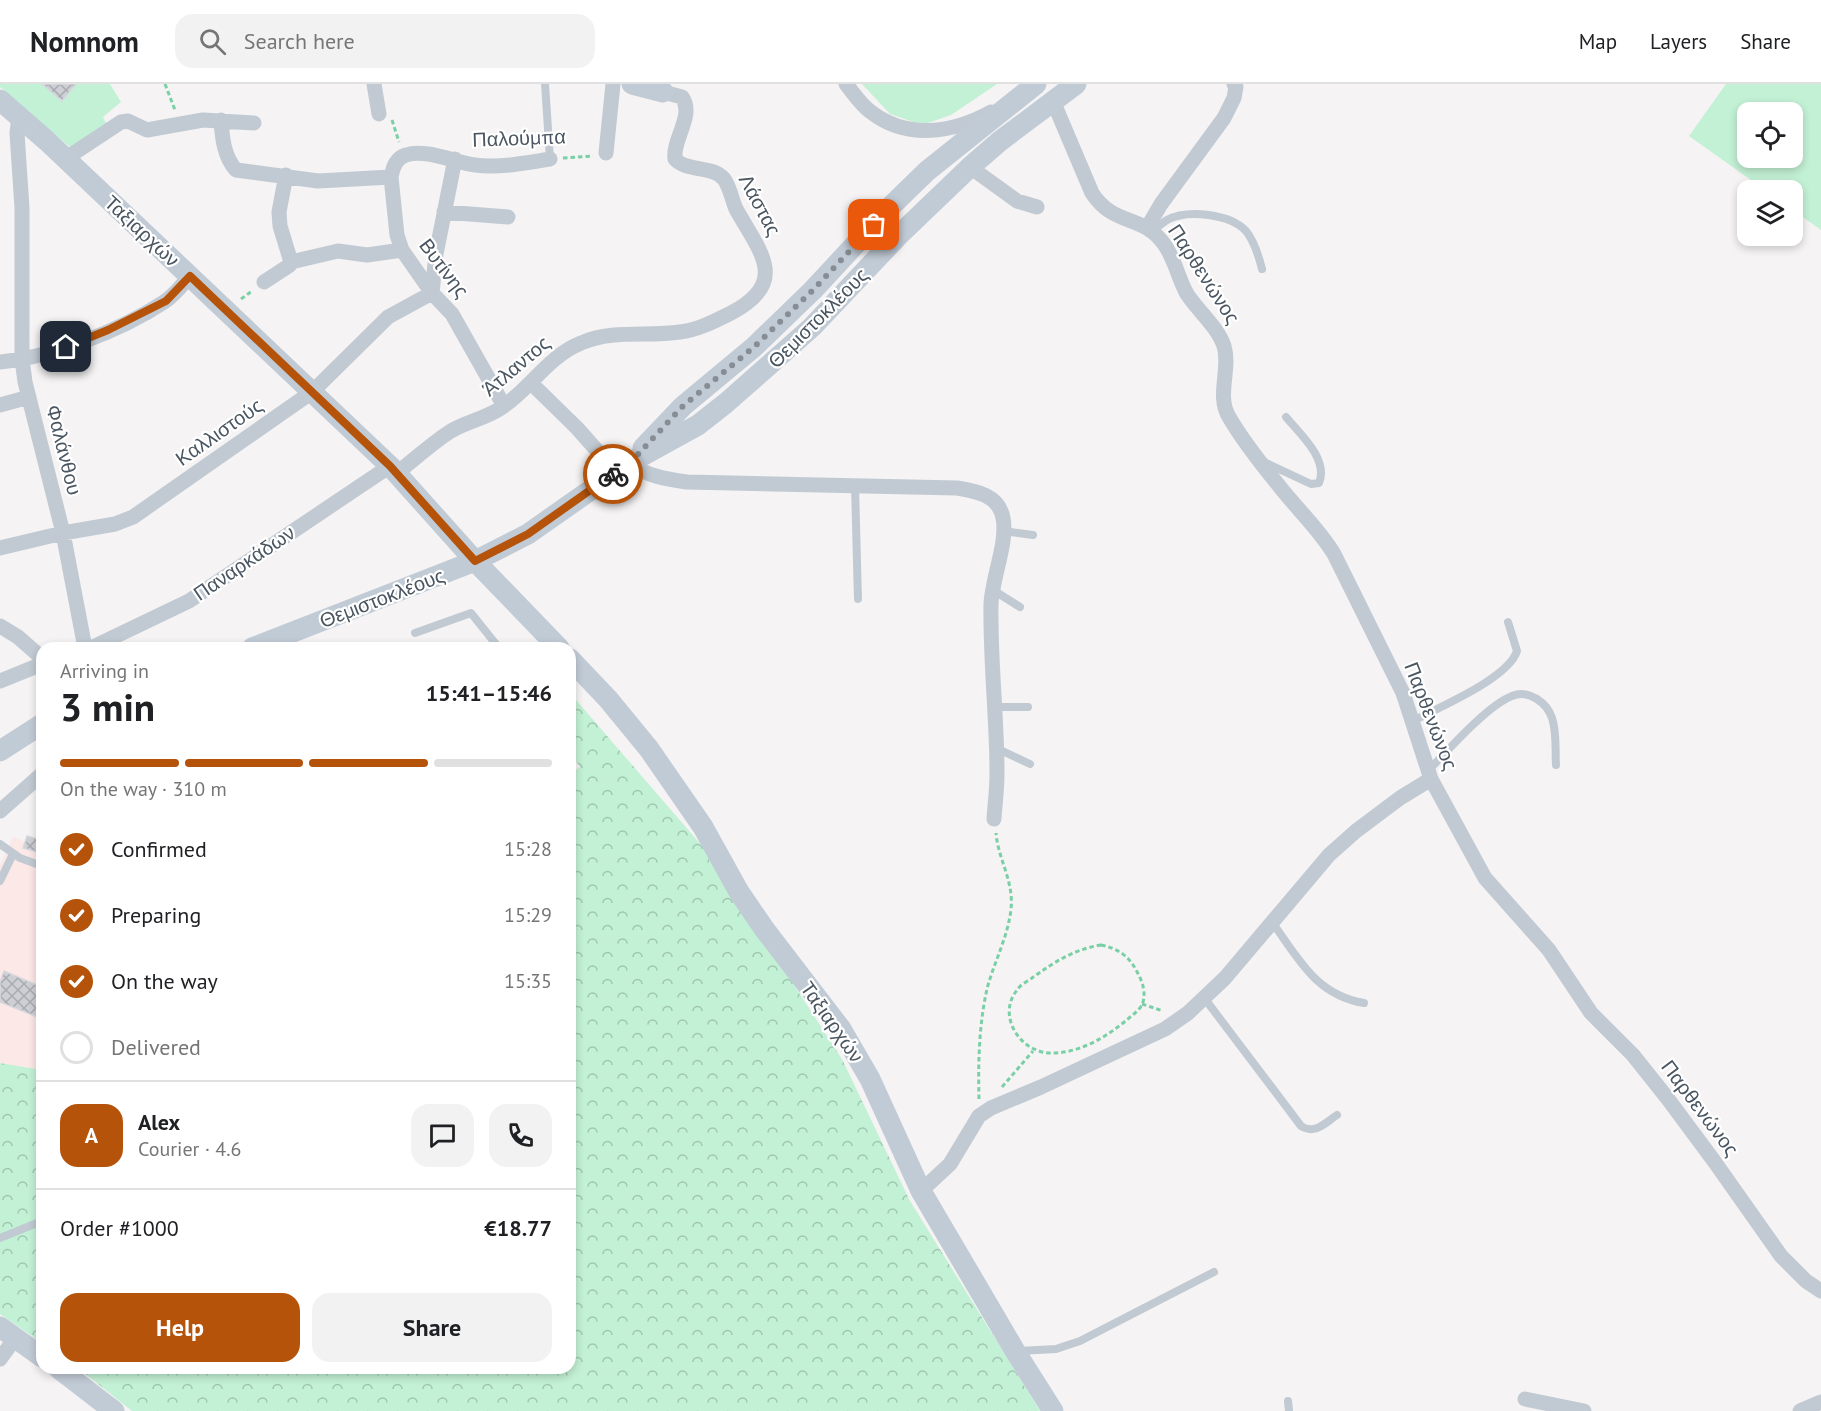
<!DOCTYPE html>
<meta charset="utf-8">
<style>
:root{--surface:#fff;--page:#f2f2f2;--text:#202124;--muted:#757577;--line:#e0e0e0;--accent:#b45309}
body{margin:0;font-family:"PT Sans",sans-serif;background:var(--page);color:var(--text);height:100vh;display:flex;flex-direction:column;font-size:22px;white-space:nowrap}
*{box-sizing:border-box;margin:0}
p{font-size:20px;color:var(--muted)}
.icon{flex:none;width:33px;height:33px;fill:none;stroke:currentColor;stroke-width:2;stroke-linecap:round;stroke-linejoin:round}
.map{position:relative;flex:1;overflow:hidden}
.panel{position:absolute;left:36px;top:558px;width:540px;height:732px;display:flex;flex-direction:column;background:var(--surface);border-radius:18px;box-shadow:0 3px 9px #0003}
.panel>*{flex:none}
.controls{position:absolute;left:1737px;top:18px;display:grid;gap:12px}
.controls a{display:grid;place-items:center;width:66px;height:66px;border-radius:12px;background:var(--surface);box-shadow:0 3px 9px #0003;font-size:30px}
.pin{position:absolute;display:grid;place-items:center;width:51px;height:51px;color:#fff;margin:-26px;border-radius:12px;box-shadow:0 3px 9px #0006}
.courier{position:absolute;display:grid;place-items:center;width:60px;height:60px;margin:-30px;border:4px solid #b45309;border-radius:50%;background:#fff;color:#222;box-shadow:0 2px 8px #0007}
.headline em{font-style:normal;font-weight:600}
.headline div{display:flex;flex-direction:column-reverse}
.headline{display:flex;align-items:center;justify-content:space-between;height:102px;padding:0 24px}
h1{font-size:39px;font-weight:600;line-height:45px}
.bar{display:grid;grid-template-columns:repeat(4,1fr);gap:9px 6px;align-content:center;height:72px;padding:0 24px}
.bar i{height:8px;border-radius:4px;background:var(--line)}
.bar .on{background:var(--accent)}
.bar p{grid-column:span 4}
.line{display:flex;align-items:center;gap:15px;padding:0 24px;border-top:2px solid var(--line)}
.line div{flex:1}
.round{display:grid;place-items:center;flex:none;width:63px;height:63px;border-radius:18px;background:var(--page)}
ol{padding:0 24px;list-style:none}
li{display:flex;align-items:center;gap:18px;height:66px}
li p{margin-inline-start:auto}
li .icon{padding:6px;border-radius:50%;background:var(--accent);color:#fff;stroke-width:4}
li:last-child{color:var(--muted)}
li i{width:33px;height:33px;border:3px solid var(--line);border-radius:50%}
.primary-button{display:flex;gap:12px;margin-top:auto;padding:12px 24px}
.primary-button a{flex:1;height:69px;border-radius:18px;background:var(--accent);color:#fff;font-size:24px;font-weight:600;line-height:69px;text-align:center}
.primary-button a+a{background:var(--page);color:var(--text)}
header{display:flex;align-items:center;gap:36px;box-sizing:border-box;height:84px;padding:0 30px;background:var(--surface);border-bottom:2px solid var(--line)}
header strong{font-size:28px}
nav{display:flex;gap:33px;margin-inline-start:auto;font-size:21px}
.search{width:420px;height:54px;background:var(--page);display:flex;align-items:center;gap:15px;box-sizing:border-box;padding:0 21px;border-radius:18px;color:var(--muted);font-size:22px}
.map>svg:first-child{display:block}
.medical{fill:#fce8e6}
.forest{fill:url(#forest-crowns)}
.park{fill:#c3f1d5;fill-rule:evenodd}
.building{fill:url(#building-cross-hatch);stroke:#d7d9de;stroke-width:1.5}
.lines{fill:none;stroke-linecap:round;stroke-linejoin:round}
.path{stroke:#7ad0a6;stroke-width:3;stroke-dasharray:4.5 3;stroke-linecap:butt}
.lane{stroke:#c1cad2;stroke-width:8}
.street{stroke:#c1cad2;stroke-width:15}
.secondary{stroke:#c1cbd6;stroke-width:21}
.done{stroke:#868d94;stroke-width:6;stroke-dasharray:0 10.8}
.route{stroke:#b45309;stroke-width:8}
.labels{text-anchor:middle;stroke-width:4.5;stroke-linejoin:round;paint-order:stroke}
.street-label{font-size:20px;fill:#4a5661;stroke:#fff}
</style>
<header>
<strong>Nomnom</strong>
<div class="search"><svg class="icon" aria-label="search" viewBox="0 0 24 24"><circle cx="10" cy="10" r="6"/><path d="M15 15l6 6"/></svg>Search here</div>
<nav><a>Map</a><a>Layers</a><a>Share</a></nav>
</header>
<div class="map">
<svg width="1821" height="1327" viewBox="0 0 1821 1327">
<defs>
<pattern id="forest-crowns" width="20" height="18" patternUnits="userSpaceOnUse" patternTransform="scale(1.5)"><rect width="20" height="18" fill="#c3f1d5"/><path d="M2 6a3 3 0 1 1 6 0M12 15a3 3 0 1 1 6 0" fill="none" stroke="#a0c6b0"/></pattern>
<pattern id="building-cross-hatch" width="8" height="8" patternUnits="userSpaceOnUse" patternTransform="scale(1.5)"><rect width="8" height="8" fill="#cdcfd5"/><path d="M0 0l8 8M0 8l8-8" fill="none" stroke="#a8abb0"/></pattern>
</defs>
<rect width="100%" height="100%" fill="#f5f3f3"/>
<!-- medical -->
<path class="medical" d="M13 753 42 765V1211L0 1230V781Z"/>
<!-- forest -->
<path class="forest" d="M570 609 709 770 842 975 910 1117 1040 1327H132L78 1284H570V690L580 683 570 669Z
M0 979 42 986V1259L0 1230Z"/>
<!-- park -->
<path class="park" d="M0 0H110L121 18 103 33 107 41 72 65 0 3Z
M862 0H997L951 31 922 41 890 30Z
M1726 0H1821V146L1793 126 1792 106H1765L1689 52ZM1792 28V74H1748V28Z"/>
<!-- building -->
<path class="building" d="M42 0H76L62 17Z
M27 752 41 756 37 768 23 764Z
M4 887 42 903V935L0 918V898Z"/>
<g class="lines">
<!-- path -->
<path class="path" d="M165 0 175 26
M392 36 399 58
M563 74 593 72
M241 215 252 207
M1101 861C1117 864 1129 872 1136 886 1142 896 1147 909 1142 921 1139 926 1134 930 1129 934 1108 952 1081 969 1052 969 1021 970 995 931 1018 905 1021 900 1028 897 1032 894 1054 878 1075 865 1101 861Z
M1142 920 1163 927
M1002 1003 1033 967
M979 1015C978 979 979 940 987 905 994 878 1008 853 1011 825 1014 797 998 775 996 749"/>
<!-- lane -->
<path class="lane" d="M545 0 550 75
M1152 147C1157 144 1162 139 1167 136 1188 125 1230 130 1246 147 1254 157 1259 173 1262 185
M1264 378 1311 400 1319 399C1329 375 1299 349 1286 333
M855 402 858 515
M1003 447 1033 451
M993 506 1020 523
M415 549 471 529 499 564
M994 623H1028
M1411 638C1437 624 1508 595 1517 567L1508 538
M996 664 1030 680
M1429 686C1448 666 1488 621 1512 612 1529 605 1547 619 1552 634 1557 649 1555 666 1556 681
M0 760 20 774 42 782
M0 797 13 770
M1272 838C1299 875 1316 911 1364 919
M1205 915 1301 1042C1315 1051 1325 1039 1337 1031
M0 1154 42 1137
M1019 1267 1056 1265 1080 1257 1214 1188
M1288 1317 1289 1327"/>
<!-- street -->
<path class="street" d="M374 0 379 30
M846 0C854 10 861 21 871 28 907 56 953 49 991 28
M1053 17 1092 109C1114 143 1143 130 1164 160 1175 175 1178 194 1187 210 1198 227 1217 242 1224 262 1231 285 1216 312 1229 333 1243 357 1262 381 1280 403 1298 426 1319 445 1334 470L1403 609 1431 695 1485 794 1549 866 1591 929 1633 971 1668 1015 1714 1077 1781 1172 1806 1197 1821 1207
M19 33 17 49 22 124V275L25 298 63 449 85 564
M221 36C222 53 224 73 236 86L318 97 391 93
M606 69 613 0
M65 75 121 38 128 37 147 46 203 36 254 39
M970 83 1017 117 1037 123
M286 91 279 128 280 142 291 178
M444 128 508 133
M1147 144 1161 120 1224 34 1234 14 1236 3 1234 0
M264 198 290 181 291 178 338 167 367 171 402 166
M0 278C52 273 120 247 164 218 174 212 182 201 190 192
M531 299 577 344 616 388
M0 321 29 313
M504 322 452 230 432 209 402 166 397 151 391 93C393 83 396 74 406 71 426 64 456 79 475 81 499 84 527 79 550 75
M629 379C647 392 665 395 687 398L957 404C976 407 999 411 1003 434 1008 458 992 494 991 520 990 577 997 633 997 689 997 705 995 720 994 735
M397 389C415 375 432 359 451 347 468 337 488 334 504 322 532 302 549 272 581 259 613 245 647 253 680 248 698 246 715 237 731 229 790 198 760 168 736 125 732 116 730 103 724 95 712 81 687 88 675 75 672 56 695 31 682 13L663 8
M0 464 63 449 115 440 133 433 312 308 388 233 432 209 436 170 455 75
M0 542 18 553 42 574
M91 564 189 517 390 382
M0 597 42 580
M0 727 42 690
M921 1107 950 1080 979 1032 991 1024 1041 1003 1165 945 1188 929 1225 894 1329 771 1356 747 1400 714 1431 695
M0 1275 16 1253
M1525 1315 1584 1327
M1800 1327 1821 1318"/>
<!-- secondary -->
<path class="secondary" d="M632 0 663 8
M0 16 47 57 390 382 475 477 559 564
M643 364 683 322 754 263 813 206 889 124 927 87 1036 0
M252 564 475 477 528 450 629 379 698 341 726 319 812 243 898 152 970 83 1000 57 1076 0
M570 575 608 615 649 665 703 743 739 808 765 846 841 945 870 995 921 1107 1015 1267 1053 1327
M0 667 42 640
M0 1243 42 1273
M58 1284 114 1327"/>
</g>
<g class="lines">
<!-- done -->
<path class="done" d="M613 390 629 380 683 322 754 263 813 206 874 141"/>
<!-- route -->
<path class="route" d="M66 263 108 246 166 217 190 192 390 382 475 477 528 450 613 390"/>
</g>
<g class="labels">
<!-- street labels -->
<g class="street-label">
<text transform="translate(519 54) rotate(-2)" y="7">Παλούμπα</text>
<text transform="translate(760 121) rotate(62)" y="7">Λάστας</text>
<text transform="translate(142 147) rotate(43)" y="7">Ταξιαρχών</text>
<text transform="translate(444 184) rotate(53)" y="7">Βυτίνης</text>
<text transform="translate(1204 190) rotate(57)" y="7">Παρθενώνος</text>
<text transform="translate(818 234) rotate(-45)" y="7">Θεμιστοκλέους</text>
<text transform="translate(516 282) rotate(-40)" y="7">Άτλαντος</text>
<text transform="translate(219 348) rotate(-35)" y="7">Καλλιστούς</text>
<text transform="translate(64 366) rotate(76)" y="7">Φαλάνθου</text>
<text transform="translate(244 479) rotate(-34)" y="7">Παναρκάδων</text>
<text transform="translate(382 514) rotate(-21)" y="7">Θεμιστοκλέους</text>
<text transform="translate(1431 632) rotate(69)" y="7">Παρθενώνος</text>
<text transform="translate(832 938) rotate(55)" y="7">Ταξιαρχών</text>
<text transform="translate(1700 1024) rotate(53)" y="7">Παρθενώνος</text>
</g>
</g>
</svg>
<div class="controls">
<a><svg class="icon" aria-label="locate" viewBox="0 0 24 24"><circle cx="12" cy="12" r="6"/><path d="M12 2v4M12 18v4M2 12h4M18 12h4"/></svg></a>
<a><svg class="icon" aria-label="layers" viewBox="0 0 24 24"><path d="M12 4l9 5-9 5-9-5zM3 14l9 5 9-5"/></svg></a>
</div>
<div class="pin" style="left:874px;top:141px;background:#ea580c"><svg class="icon" aria-label="bag" viewBox="0 0 24 24"><path d="M5 8h14l-1 12H6zM9 8a3 3 0 0 1 6 0"/></svg></div>
<div class="pin" style="left:66px;top:263px;background:#1f2937"><svg class="icon" aria-label="home" viewBox="0 0 24 24"><path d="M3 11l9-7 9 7M6 9v11h12V9"/></svg></div>
<div class="courier" style="left:613px;top:390px"><svg class="icon" aria-label="bike" viewBox="0 0 24 24"><circle cx="6" cy="16" r="4"/><circle cx="18" cy="16" r="4"/><path d="M6 16l4-8h5l3 8M10 8l3 8H6M13 5h3"/></svg></div>
<section class="panel">
<div class="headline"><div><h1>3 min</h1><p>Arriving in</p></div><em>15:41–15:46</em></div>
<div class="bar"><i class="on"></i><i class="on"></i><i class="on"></i><i></i><p>On the way · 310 m</p></div>
<ol>
<li><svg class="icon" aria-label="check" viewBox="0 0 24 24"><path d="M5 12l5 5 9-10"/></svg>Confirmed<p>15:28</p></li>
<li><svg class="icon" aria-label="check" viewBox="0 0 24 24"><path d="M5 12l5 5 9-10"/></svg>Preparing<p>15:29</p></li>
<li><svg class="icon" aria-label="check" viewBox="0 0 24 24"><path d="M5 12l5 5 9-10"/></svg>On the way<p>15:35</p></li>
<li><i></i>Delivered</li>
</ol>
<div class="line" style="height:108px"><b class="round" style="background:var(--accent);color:#fff">A</b><div><b>Alex</b><p>Courier · 4.6</p></div><a class="round"><svg class="icon" aria-label="chat" viewBox="0 0 24 24"><path d="M4 5h16v11H9l-5 4z"/></svg></a><a class="round"><svg class="icon" aria-label="phone" viewBox="0 0 24 24"><path d="M5 4h4l2 5-3 2q2 4 5 5l2-3 5 2v4C11 20 4 13 5 4z"/></svg></a></div>
<div class="line" style="height:78px"><div>Order #1000</div><b>€18.77</b></div>
<div class="primary-button"><a>Help</a><a>Share</a></div>
</section>
</div>
